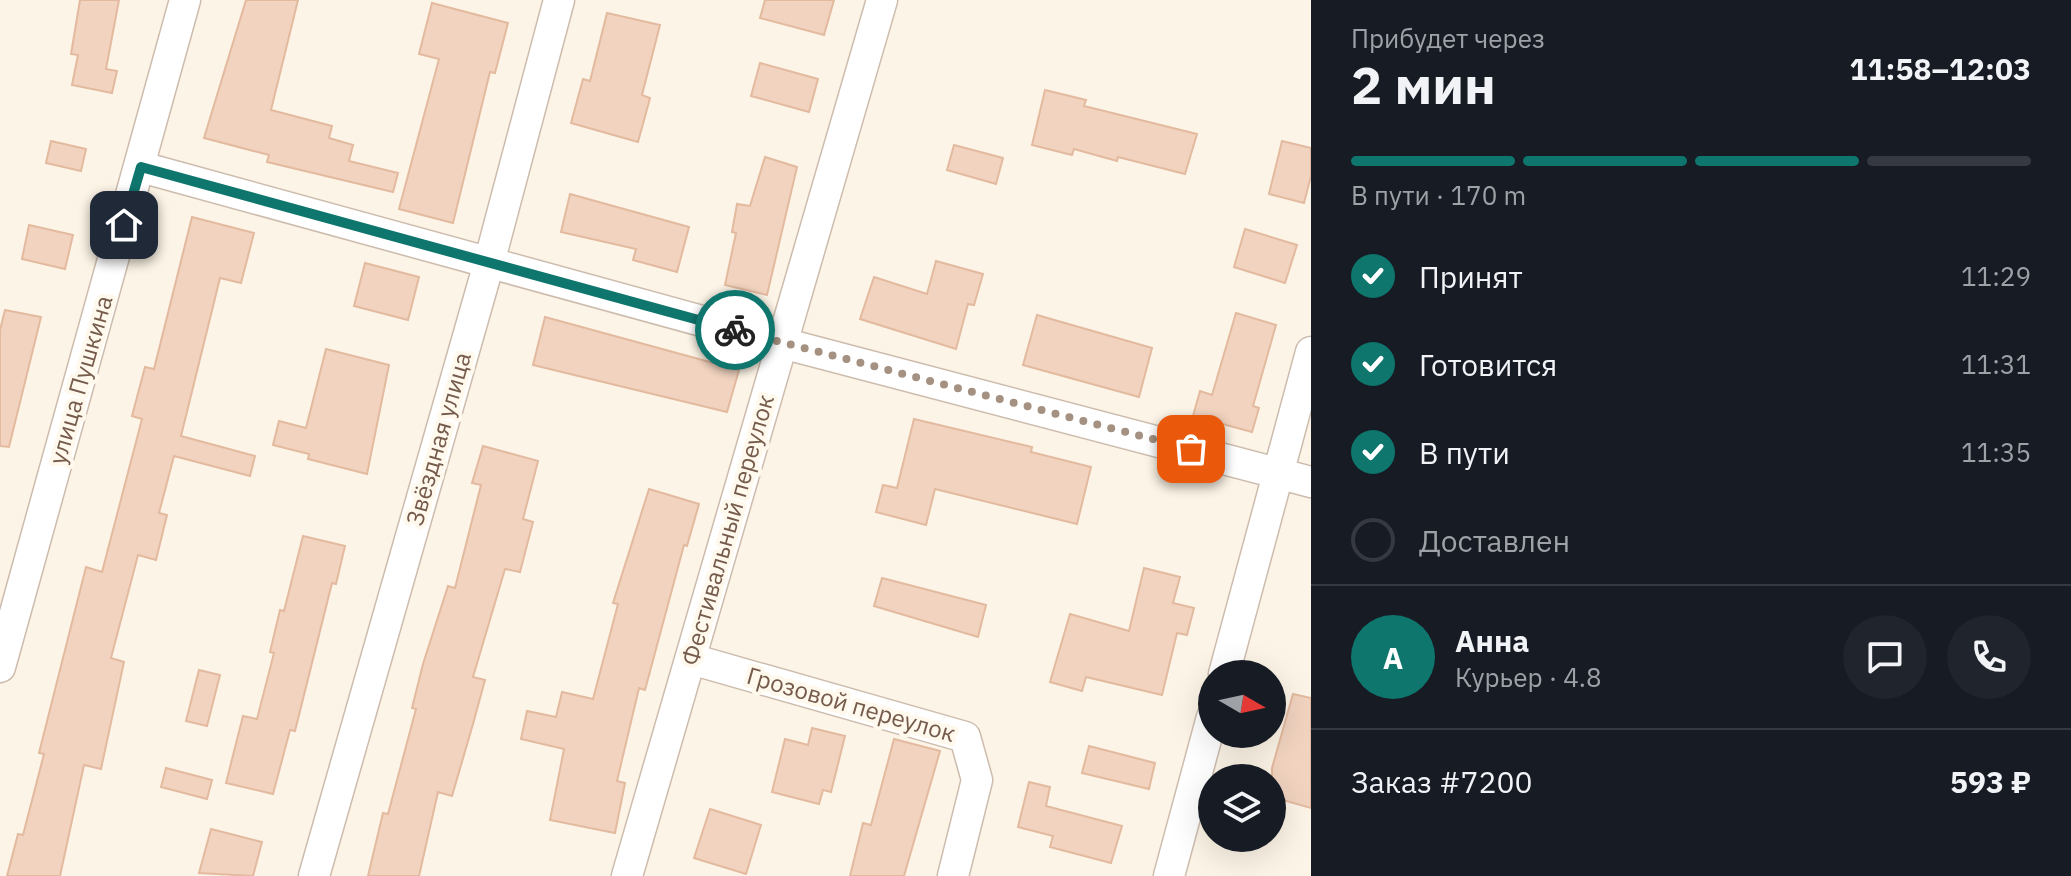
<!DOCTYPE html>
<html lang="ru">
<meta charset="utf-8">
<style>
:root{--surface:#171b24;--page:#20242c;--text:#f1f3f6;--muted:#9ea1a6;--line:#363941;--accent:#0f766e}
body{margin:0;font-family:"IBM Plex Sans",sans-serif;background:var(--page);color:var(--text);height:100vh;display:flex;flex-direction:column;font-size:30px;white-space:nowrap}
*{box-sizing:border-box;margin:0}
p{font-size:26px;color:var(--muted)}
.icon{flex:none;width:44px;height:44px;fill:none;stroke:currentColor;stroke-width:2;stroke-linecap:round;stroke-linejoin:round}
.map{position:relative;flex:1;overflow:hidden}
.side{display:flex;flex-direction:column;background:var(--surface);width:760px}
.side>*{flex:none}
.needle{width:52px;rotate:99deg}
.fabs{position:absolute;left:1198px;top:660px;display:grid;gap:16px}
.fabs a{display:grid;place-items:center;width:88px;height:88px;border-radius:50%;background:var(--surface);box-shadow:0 8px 32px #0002;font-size:40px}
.pin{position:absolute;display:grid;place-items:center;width:68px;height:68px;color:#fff;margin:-34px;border-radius:16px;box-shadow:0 4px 12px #0006}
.courier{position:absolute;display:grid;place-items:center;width:80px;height:80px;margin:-40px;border:6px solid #0f766e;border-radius:50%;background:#fff;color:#222;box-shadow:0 2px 10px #0007}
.head em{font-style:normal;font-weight:700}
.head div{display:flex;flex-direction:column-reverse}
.head{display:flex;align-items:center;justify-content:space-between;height:136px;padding:0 40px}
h1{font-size:52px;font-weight:700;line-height:60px}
.bar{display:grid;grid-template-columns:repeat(4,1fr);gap:12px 8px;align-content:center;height:96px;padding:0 40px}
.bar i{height:10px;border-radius:6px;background:var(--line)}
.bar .active{background:var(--accent)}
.bar p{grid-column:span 4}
.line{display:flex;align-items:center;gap:20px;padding:0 40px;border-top:2px solid var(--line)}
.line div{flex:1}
.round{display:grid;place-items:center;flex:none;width:84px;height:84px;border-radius:42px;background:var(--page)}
ol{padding:0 40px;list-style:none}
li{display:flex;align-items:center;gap:24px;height:88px}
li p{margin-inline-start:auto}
li .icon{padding:8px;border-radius:50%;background:var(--accent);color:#fff;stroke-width:4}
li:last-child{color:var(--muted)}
li i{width:44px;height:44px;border:4px solid var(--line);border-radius:50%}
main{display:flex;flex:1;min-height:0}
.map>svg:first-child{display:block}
.building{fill:#f1d3bf;stroke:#e3ba9f;stroke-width:2}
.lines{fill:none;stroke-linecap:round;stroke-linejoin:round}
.minor-casing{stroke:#cdbcad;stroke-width:33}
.minor{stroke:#fff;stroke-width:30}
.done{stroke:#a49181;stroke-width:8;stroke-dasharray:0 14.4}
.route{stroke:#0f766e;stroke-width:10}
.labels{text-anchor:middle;stroke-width:8;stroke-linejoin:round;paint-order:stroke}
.street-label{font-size:24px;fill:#755b4b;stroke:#fff8ed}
</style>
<main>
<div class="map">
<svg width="1311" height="876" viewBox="0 0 1311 876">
<rect width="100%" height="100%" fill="#fcf4e6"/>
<!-- building -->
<path class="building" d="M80 0H119L106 69 117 71 112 93 72 85 78 55 71 54Z
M246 0H298L271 110 332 126 329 138 353 145 349 161 398 173 393 192 267 162 269 155 204 138Z
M765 0H834L824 35 760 18Z
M432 3 508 23 495 73 490 72 453 223 399 209 439 59 419 54Z
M607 13 660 25 642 95 650 98 638 142 571 123 583 79 590 81Z
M760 63 818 79 809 112 751 96Z
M1045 90 1086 100 1084 106 1197 134 1185 174 1118 157 1117 161 1074 149 1072 155 1032 145Z
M51 141 86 149 81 171 46 163Z
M1282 141 1311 148V176L1304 203 1269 194Z
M954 145 1003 158 996 184 947 170Z
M765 157 797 167 767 295 725 285 736 233 732 232 737 204 750 206Z
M570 194 689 227 677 272 633 260 636 249 561 232Z
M192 217 254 233 241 283 220 278 181 436 255 456 250 476 174 456 159 513 167 515 156 560 138 555 111 658 124 662 101 769 84 765 60 876H7L18 834 23 835 44 754 39 753 86 567 102 572 142 419 132 416 145 367 154 369Z
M29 225 73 235 65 269 22 259Z
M1245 229 1297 245 1285 283 1234 267Z
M936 261 983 274 974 305 968 304 956 349 860 319 874 277 927 294Z
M365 263 419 277 408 320 354 306Z
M5 310 41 317 9 447 0 446V330Z
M1236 313 1276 325 1253 406 1259 408 1252 432 1193 416 1200 391 1212 395Z
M1037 315 1152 348 1139 397 1023 365Z
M545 317 739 370 727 412 533 365Z
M326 349 389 365 367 474 308 459 309 454 273 445 279 421 306 428Z
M914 419 1032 447 1031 452 1091 467 1077 524 935 489 926 525 876 512 883 485 897 488Z
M483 446 538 461 523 519 533 522 520 572 505 569 473 677 485 680 473 724 452 796 438 792 419 876H368L383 813 388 814 416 709 412 708 423 664 448 586 455 588 481 485 472 483Z
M649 489 699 504 687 546 684 545 645 690 639 688 617 781 625 783 615 833 550 820 564 749 521 739 527 711 556 717 562 692 593 699 618 604 613 603Z
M303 536 345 546 336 584 332 583 295 731 290 730 273 794 226 783 243 716 257 719 274 653 270 652 280 610 284 611Z
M1144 568 1180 577 1173 603 1194 608 1187 635 1177 633 1162 695 1086 677 1082 691 1050 682 1070 614 1129 631Z
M882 578 986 605 978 637 874 606Z
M199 670 220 675 207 726 186 721Z
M1293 694 1311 698V808L1272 797V768Z
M812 728 845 736 831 792 823 790 819 804 772 792 785 739 808 745Z
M894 739 940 751 904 876H850L863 823 871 825Z
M1089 746 1155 763 1149 789 1082 773Z
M166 768 212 780 207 799 161 787Z
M1029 782 1050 787 1046 806 1122 826 1111 863 1050 847 1053 836 1018 827Z
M710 809 761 825 746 874 694 858Z
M211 829 262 842 253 876 199 873Z"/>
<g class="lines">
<!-- minor casing -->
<g class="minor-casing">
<path id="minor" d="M141 167 782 343 1311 482
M691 659 965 737 977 780 953 876
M0 667 185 0
M1224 674 1311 352
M314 876 489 263 559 0
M627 876 882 0
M1169 876 1212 717"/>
</g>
<!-- minor -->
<use href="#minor" class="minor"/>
</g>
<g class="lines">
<!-- done -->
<path class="done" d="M735 330 1191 449"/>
<!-- route -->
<path class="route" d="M124 225 141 167 735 330"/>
</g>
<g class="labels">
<!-- street labels -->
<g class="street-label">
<text transform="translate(81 380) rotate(-74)" y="8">улица Пушкина</text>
<text transform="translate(439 439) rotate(-74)" y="8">Звёздная улица</text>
<text transform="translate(728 530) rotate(-74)" y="8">Фестивальный переулок</text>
<text transform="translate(851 705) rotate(16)" y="8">Грозовой переулок</text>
</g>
</g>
</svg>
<div class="fabs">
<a><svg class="needle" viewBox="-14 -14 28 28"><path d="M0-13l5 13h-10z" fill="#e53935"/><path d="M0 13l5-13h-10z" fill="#9ea1a6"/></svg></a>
<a><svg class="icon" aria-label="layers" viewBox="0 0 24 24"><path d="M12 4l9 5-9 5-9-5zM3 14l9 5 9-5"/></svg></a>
</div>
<div class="pin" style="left:1191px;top:449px;background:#ea580c"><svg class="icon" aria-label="bag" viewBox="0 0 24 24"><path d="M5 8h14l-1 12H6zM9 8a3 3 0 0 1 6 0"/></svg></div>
<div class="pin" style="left:124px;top:225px;background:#1f2937"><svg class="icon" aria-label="home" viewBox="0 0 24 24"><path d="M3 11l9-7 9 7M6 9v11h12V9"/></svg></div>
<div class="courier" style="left:735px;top:330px"><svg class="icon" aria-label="bike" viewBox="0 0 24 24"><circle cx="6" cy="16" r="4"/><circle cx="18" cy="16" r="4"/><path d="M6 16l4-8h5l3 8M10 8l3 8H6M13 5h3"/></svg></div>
</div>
<section class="side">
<div class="head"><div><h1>2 мин</h1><p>Прибудет через</p></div><em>11:58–12:03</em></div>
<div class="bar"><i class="active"></i><i class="active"></i><i class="active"></i><i></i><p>В пути · 170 m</p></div>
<ol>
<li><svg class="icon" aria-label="check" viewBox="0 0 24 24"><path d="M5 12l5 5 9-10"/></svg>Принят<p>11:29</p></li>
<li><svg class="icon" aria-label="check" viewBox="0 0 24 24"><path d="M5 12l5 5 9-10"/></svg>Готовится<p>11:31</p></li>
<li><svg class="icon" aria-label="check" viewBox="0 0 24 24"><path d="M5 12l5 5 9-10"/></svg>В пути<p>11:35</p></li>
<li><i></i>Доставлен</li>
</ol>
<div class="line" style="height:144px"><b class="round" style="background:var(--accent);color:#fff">А</b><div><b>Анна</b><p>Курьер · 4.8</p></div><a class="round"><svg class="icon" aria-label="chat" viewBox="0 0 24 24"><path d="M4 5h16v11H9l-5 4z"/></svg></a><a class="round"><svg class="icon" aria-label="phone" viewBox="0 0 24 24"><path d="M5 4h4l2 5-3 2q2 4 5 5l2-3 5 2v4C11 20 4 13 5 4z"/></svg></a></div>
<div class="line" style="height:104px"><div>Заказ #7200</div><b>593 ₽</b></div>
</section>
</main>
